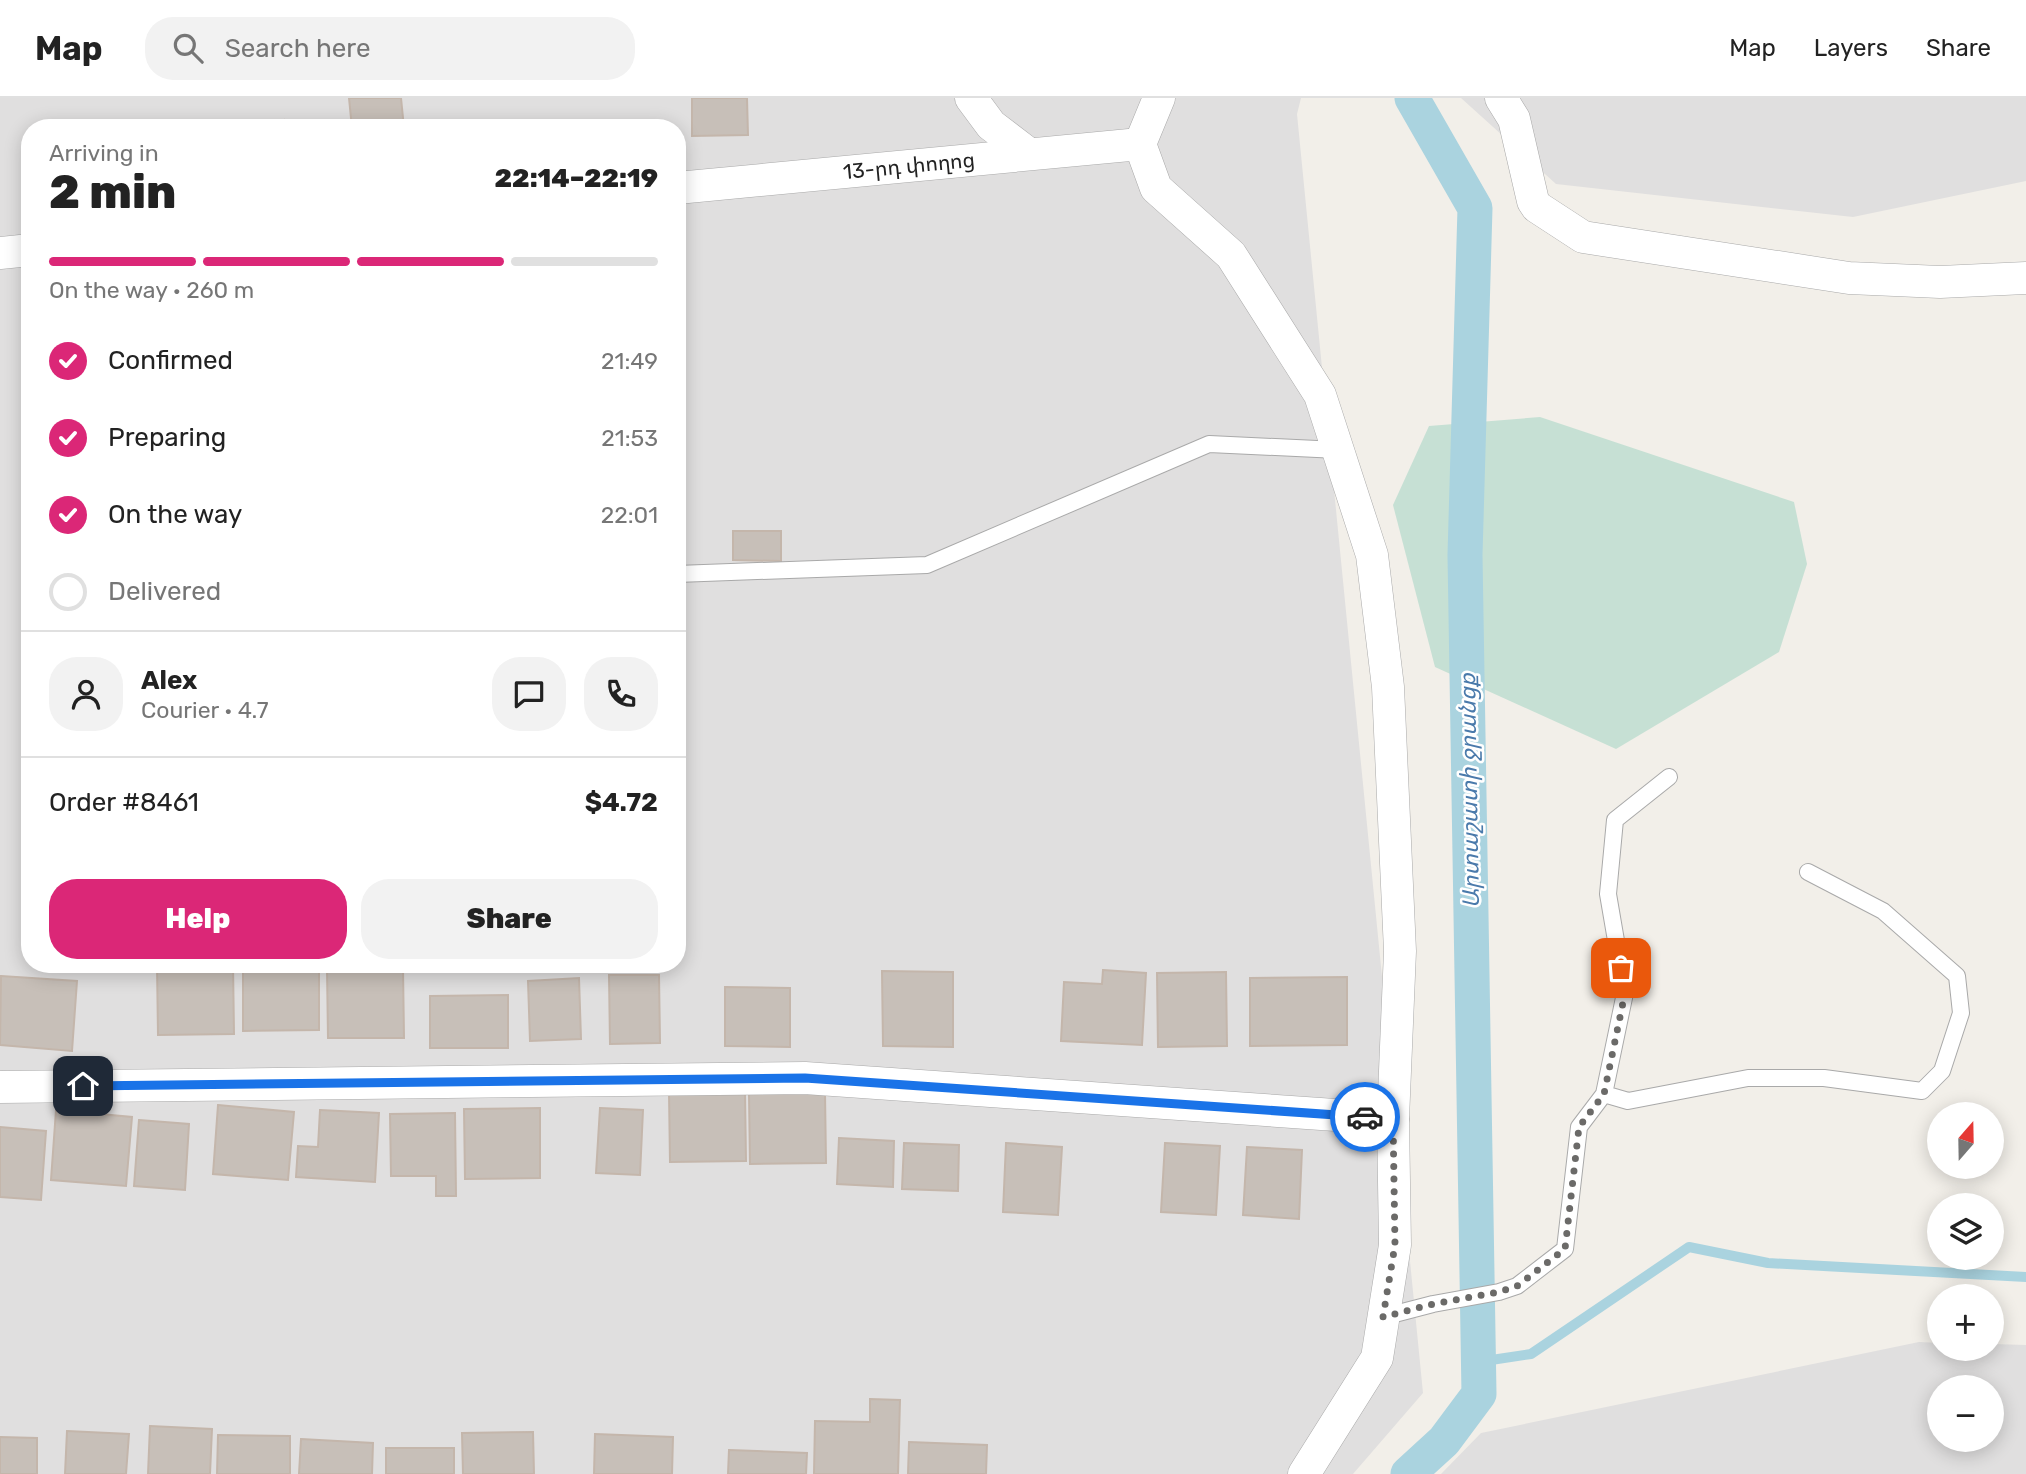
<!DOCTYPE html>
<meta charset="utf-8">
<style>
:root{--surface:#fff;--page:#f2f2f2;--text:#222;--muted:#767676;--line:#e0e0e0;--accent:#db2777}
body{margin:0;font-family:Rubik,"Noto Sans Armenian",sans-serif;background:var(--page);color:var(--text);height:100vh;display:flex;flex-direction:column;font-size:26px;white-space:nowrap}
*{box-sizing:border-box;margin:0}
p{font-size:23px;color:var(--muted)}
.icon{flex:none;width:38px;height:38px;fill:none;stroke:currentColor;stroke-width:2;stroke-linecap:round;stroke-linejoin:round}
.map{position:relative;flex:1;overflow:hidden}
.sheet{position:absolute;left:21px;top:21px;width:665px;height:854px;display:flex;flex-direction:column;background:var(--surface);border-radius:28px;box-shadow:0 4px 18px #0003}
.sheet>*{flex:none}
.needle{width:46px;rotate:20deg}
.buttons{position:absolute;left:1927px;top:1004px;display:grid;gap:14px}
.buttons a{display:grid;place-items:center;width:77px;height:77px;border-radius:50%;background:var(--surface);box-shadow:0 4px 18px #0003;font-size:35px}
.pin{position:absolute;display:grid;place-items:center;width:60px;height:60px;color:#fff;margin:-30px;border-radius:14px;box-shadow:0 4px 10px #0006}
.courier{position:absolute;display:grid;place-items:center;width:70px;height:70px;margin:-35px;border:5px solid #1a73e8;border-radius:50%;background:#fff;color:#222;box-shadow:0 2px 9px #0007}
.head em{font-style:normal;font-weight:800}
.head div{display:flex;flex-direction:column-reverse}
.head{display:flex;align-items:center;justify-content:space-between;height:119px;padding:0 28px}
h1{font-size:46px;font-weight:800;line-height:52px}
.bar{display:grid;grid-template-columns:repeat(4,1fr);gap:10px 7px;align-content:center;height:84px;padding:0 28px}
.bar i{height:9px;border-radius:5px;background:var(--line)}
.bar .active{background:var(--accent)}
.bar p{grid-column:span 4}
.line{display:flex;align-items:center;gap:18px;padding:0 28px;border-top:2px solid var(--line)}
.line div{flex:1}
.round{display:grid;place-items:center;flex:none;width:74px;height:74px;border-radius:28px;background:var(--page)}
ol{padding:0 28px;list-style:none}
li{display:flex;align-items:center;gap:21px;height:77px}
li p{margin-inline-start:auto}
li .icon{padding:7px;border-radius:50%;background:var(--accent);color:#fff;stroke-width:4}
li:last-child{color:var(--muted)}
li i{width:38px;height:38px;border:4px solid var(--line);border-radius:50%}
.action{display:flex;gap:14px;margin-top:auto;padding:14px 28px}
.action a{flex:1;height:80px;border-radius:28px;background:var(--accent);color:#fff;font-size:28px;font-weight:800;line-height:80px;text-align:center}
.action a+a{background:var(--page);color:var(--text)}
header{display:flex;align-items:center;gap:42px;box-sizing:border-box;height:98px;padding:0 35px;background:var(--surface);border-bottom:2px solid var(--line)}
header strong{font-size:33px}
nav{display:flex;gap:38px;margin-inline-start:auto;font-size:24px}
.search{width:490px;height:63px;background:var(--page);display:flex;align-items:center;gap:18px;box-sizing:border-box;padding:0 24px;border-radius:28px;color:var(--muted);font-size:26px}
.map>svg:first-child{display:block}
.residential{fill:#e0dfdf;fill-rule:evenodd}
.wetland{fill:#c6e0d4}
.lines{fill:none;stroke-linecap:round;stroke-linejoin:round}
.stream{stroke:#aad3df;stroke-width:10}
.canal{stroke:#aad3df;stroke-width:35}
.building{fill:#c7bfb8;stroke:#c4b6ab;stroke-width:2}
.service-casing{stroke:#a9a9a9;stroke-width:18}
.minor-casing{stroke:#a9a9a9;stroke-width:33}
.service{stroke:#fff;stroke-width:16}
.minor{stroke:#fff;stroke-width:32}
.done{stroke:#6b6a68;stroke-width:7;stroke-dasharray:0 12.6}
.route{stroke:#1a73e8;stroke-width:9}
.labels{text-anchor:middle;stroke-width:5;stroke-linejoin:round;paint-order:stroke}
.street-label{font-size:21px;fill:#222;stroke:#fff}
.water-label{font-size:23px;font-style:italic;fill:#4a7aab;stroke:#fff}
</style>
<header>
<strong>Map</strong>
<div class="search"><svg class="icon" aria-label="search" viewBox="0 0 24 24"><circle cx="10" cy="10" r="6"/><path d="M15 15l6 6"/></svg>Search here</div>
<nav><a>Map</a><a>Layers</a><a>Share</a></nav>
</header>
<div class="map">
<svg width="2026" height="1376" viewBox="0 0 2026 1376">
<rect width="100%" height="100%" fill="#f2efe9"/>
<!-- residential -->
<path class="residential" d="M0 0H1301L1297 16 1423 1295 1353 1376H0ZM30 30H677V866H30Z
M1461 0H2026V83L1853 119 1556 86Z
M1919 1244 1939 1245V1251H1992V1246L2026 1247V1376H1441L1481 1335ZM1939 1290H1992V1342H1939Z"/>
<!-- wetland -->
<path class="wetland" d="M1540 319 1794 404 1807 466 1779 554 1616 651 1435 569 1393 407 1429 328Z"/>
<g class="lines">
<!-- stream -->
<path class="stream" d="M1478 1264 1531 1256 1689 1149 1768 1165 2026 1179"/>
<!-- canal -->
<path class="canal" d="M1408 1376 1444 1343 1479 1296 1465 457 1475 110 1412 0"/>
</g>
<!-- building -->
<path class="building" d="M349 0H401L404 30H352Z
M692 0H747L748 37 692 38Z
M284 22 286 30H251V28Z
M733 433H781V463L733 462Z
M233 866 234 936 158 937 157 867Z
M243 866H319V932L243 933Z
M403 870 404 940H328L327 871Z
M1103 872 1146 875 1142 947 1061 943 1064 884 1102 886Z
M882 873 953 874V949L883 948Z
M1226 874 1227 948 1158 949 1157 875Z
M609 877H659L660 945 610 946Z
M1 878 77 883 72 953 0 947Z
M1347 879V947L1250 948V880Z
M579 880 581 941 530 943 528 883Z
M725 889 790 890V949L725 948Z
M508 897V950H430V898Z
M669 994H745L746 1063 670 1064Z
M825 995 826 1065 750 1066 749 996Z
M218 1007 294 1014 288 1082 213 1076Z
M540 1010V1080L465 1081 464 1011Z
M600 1010 643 1012 640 1077 596 1075Z
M56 1012 132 1019 126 1088 51 1082Z
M320 1012 379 1015 375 1084 296 1079 298 1048 318 1049Z
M455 1015 456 1098H436V1078H391L390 1016Z
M139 1022 189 1026 185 1092 134 1088Z
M0 1029 46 1033 41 1102 0 1099Z
M839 1040 894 1043 893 1089 837 1086Z
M904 1045 959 1047 958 1093 902 1091Z
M1006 1045 1062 1049 1058 1117 1003 1114Z
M1165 1045 1220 1048 1216 1117 1161 1114Z
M1247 1049 1302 1052 1299 1121 1243 1117Z
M870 1301 900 1302 898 1376H814L815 1323 870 1324Z
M150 1328 212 1331 210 1376H148Z
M67 1333 129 1336 126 1376H65Z
M533 1334 534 1376H463L462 1335Z
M595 1336 673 1339 672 1376H594Z
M218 1337 290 1338V1376H217Z
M0 1339 37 1340V1376H0Z
M301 1341 373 1345 372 1376H299Z
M909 1344 987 1347 986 1376H908Z
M386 1350H454V1376H386Z
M729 1352 807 1355 806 1376H728Z"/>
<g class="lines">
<!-- service casing -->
<g class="service-casing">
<path id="service" d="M677 476 927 467 1209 346 1338 352
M1604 996 1628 1003 1748 980H1824L1922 993 1942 973 1961 915 1957 878 1883 813 1808 774
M1383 1219 1433 1206 1499 1194 1517 1188 1565 1151 1579 1029 1604 996 1625 895 1608 796 1615 722 1669 679"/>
</g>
<!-- minor casing -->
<g class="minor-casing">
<g id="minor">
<path d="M971 0 991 27 1029 56"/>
<path d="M1159 0 1140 46 1156 90 1231 157 1320 297 1372 457 1388 589 1400 853 1393 1021 1395 1147 1377 1260 1304 1376"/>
<path d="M1501 0 1514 21 1533 103 1537 109 1583 139 1849 180 1940 184 2026 180"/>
<path id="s1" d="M677 90 1140 46"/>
<path d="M0 155 30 152"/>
<path d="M0 989 805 980 1393 1021"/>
</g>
</g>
<!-- service -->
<use href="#service" class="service"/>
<!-- minor -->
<use href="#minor" class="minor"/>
</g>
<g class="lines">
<!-- done -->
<path class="done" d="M1365 1019 1393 1021 1395 1147 1383 1219 1433 1206 1499 1194 1517 1188 1565 1151 1579 1029 1604 996 1625 895 1621 870"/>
<!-- route -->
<path class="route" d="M83 988 805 980 1365 1019"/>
</g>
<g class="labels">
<!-- street labels -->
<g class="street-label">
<text dy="7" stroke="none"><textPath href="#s1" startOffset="233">13-րդ փողոց</textPath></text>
</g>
<!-- water labels -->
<g class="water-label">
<text transform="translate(1469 693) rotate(-91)" y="8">Արտաշատի ջրանցք</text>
</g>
</g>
</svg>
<div class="buttons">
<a><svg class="needle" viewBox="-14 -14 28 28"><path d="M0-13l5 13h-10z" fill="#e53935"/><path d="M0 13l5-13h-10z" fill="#767676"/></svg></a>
<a><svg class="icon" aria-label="layers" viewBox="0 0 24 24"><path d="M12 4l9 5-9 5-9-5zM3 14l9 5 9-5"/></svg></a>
<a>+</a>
<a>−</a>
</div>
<div class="pin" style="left:1621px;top:870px;background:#ea580c"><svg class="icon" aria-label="bag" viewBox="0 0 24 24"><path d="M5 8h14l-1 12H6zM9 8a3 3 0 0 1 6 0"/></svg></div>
<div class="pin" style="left:83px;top:988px;background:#1f2937"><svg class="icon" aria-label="home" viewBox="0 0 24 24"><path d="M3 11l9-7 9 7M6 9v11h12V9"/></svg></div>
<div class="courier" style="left:1365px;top:1019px"><svg class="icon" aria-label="car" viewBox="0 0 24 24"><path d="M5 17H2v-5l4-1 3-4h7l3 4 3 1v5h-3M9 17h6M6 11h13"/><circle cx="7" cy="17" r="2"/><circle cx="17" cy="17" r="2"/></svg></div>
<section class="sheet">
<div class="head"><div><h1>2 min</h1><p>Arriving in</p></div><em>22:14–22:19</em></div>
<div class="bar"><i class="active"></i><i class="active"></i><i class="active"></i><i></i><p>On the way · 260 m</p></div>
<ol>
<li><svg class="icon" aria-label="check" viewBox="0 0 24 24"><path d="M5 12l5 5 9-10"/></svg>Confirmed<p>21:49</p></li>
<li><svg class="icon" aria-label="check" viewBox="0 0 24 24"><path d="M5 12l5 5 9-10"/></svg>Preparing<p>21:53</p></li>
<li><svg class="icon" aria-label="check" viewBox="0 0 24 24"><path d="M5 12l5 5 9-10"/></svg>On the way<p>22:01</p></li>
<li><i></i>Delivered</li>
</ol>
<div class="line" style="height:126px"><a class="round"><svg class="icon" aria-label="person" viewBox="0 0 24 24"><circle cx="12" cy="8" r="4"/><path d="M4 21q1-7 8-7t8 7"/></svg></a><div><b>Alex</b><p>Courier · 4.7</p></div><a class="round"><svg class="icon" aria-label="chat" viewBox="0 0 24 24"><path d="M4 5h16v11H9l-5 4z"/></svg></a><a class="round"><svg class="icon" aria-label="phone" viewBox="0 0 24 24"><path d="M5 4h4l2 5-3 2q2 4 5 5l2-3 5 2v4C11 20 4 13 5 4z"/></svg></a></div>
<div class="line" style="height:91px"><div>Order #8461</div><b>$4.72</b></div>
<div class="action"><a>Help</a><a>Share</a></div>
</section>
</div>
